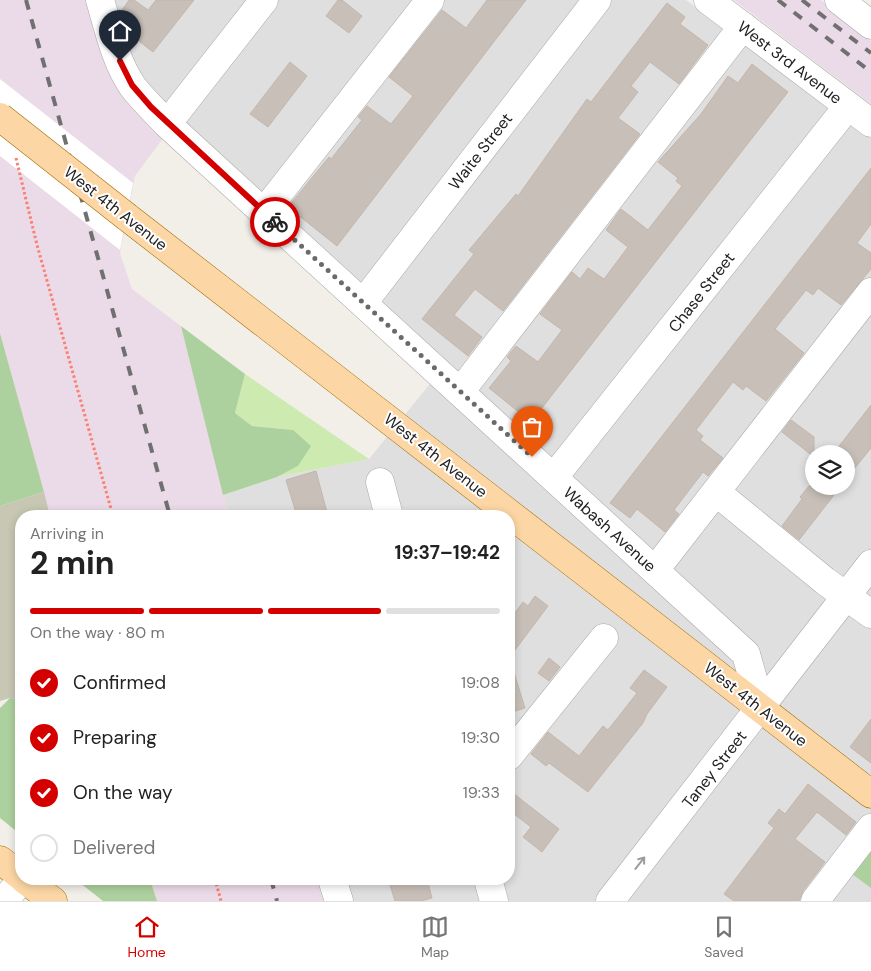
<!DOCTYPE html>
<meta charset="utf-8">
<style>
:root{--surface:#fff;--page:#f6f6f6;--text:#222;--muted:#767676;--line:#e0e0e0;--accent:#d40000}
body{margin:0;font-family:"DM Sans",sans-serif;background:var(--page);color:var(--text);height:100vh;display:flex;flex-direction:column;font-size:19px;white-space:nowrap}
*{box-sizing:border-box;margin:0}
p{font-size:16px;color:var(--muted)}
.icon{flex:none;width:28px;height:28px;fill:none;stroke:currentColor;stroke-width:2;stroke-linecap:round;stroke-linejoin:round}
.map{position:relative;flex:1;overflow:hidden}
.side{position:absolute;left:15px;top:510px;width:500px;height:375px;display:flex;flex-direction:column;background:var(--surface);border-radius:20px;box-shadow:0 2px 8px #0003}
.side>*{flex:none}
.buttons{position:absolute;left:805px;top:445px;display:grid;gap:10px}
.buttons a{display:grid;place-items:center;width:50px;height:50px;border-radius:50%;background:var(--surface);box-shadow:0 2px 8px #0003;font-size:25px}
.pin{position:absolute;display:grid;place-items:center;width:42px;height:42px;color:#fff;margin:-51px -21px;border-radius:50% 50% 50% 0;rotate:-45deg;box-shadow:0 0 5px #0007}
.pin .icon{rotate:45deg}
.courier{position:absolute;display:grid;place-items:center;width:50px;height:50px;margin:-25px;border:4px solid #d40000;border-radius:50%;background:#fff;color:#222;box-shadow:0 1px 6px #0007}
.overview em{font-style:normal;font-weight:700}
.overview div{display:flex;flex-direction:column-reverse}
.overview{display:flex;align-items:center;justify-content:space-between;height:85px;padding:0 15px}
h1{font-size:32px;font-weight:700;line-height:38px}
.bar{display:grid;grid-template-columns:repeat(4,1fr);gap:8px 5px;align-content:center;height:60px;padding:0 15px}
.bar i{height:6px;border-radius:4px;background:var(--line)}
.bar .selected{background:var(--accent)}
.bar p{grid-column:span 4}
ol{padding:0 15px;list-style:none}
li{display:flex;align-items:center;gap:15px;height:55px}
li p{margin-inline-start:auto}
li .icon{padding:5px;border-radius:50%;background:var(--accent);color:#fff;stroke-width:4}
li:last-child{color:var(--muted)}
li i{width:28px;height:28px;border:2px solid var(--line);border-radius:50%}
.menu{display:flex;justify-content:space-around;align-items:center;height:70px;border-top:1px solid var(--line);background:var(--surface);font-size:14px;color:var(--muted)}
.menu a{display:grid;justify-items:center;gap:2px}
.menu .selected{color:var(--accent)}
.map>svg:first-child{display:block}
.residential{fill:#e0dfdf;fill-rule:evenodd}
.industrial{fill:#ebdbe8}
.construction{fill:#c7c7b4}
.grass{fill:#cdebb0}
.forest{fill:#add19e}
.pier{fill:#fff}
.building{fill:#c7bfb8;stroke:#c4b6ab}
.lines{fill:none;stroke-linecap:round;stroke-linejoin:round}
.minor-casing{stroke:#a9a9a9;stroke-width:29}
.major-casing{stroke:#a06b00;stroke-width:29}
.path{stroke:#fa8072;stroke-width:3;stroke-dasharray:2.5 2.5;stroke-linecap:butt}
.minor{stroke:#fff;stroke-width:28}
.major{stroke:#fcd6a4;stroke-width:28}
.rail{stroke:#707070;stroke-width:4;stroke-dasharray:10 10;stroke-linecap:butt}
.major-bridge-casing{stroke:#a06b00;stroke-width:29;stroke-linecap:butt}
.major-bridge{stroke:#fcd6a4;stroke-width:28}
.oneway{stroke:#9c9c9c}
.done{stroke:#6b6a68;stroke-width:5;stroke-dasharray:0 9}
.route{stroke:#d40000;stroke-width:6}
.labels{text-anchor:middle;stroke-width:4;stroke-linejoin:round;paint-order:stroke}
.street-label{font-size:16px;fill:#222;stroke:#fff}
</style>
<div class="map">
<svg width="871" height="901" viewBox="0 0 871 901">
<rect width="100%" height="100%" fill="#f2efe9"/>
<!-- residential -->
<path class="residential" d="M90 0H686L871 139V901H344L337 879H509V516H229L223 495 277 477 369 459 446 364 158 107ZM814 454H846V486H814Z"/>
<!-- industrial -->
<path class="industrial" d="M0 0H90L164 137 135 176 120 253 132 289 181 326 229 516H50L0 333Z
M734 0H821L871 41V104Z
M150 879H332L339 901H157Z"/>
<!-- construction -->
<path class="construction" d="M44 492 50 516H21V700L10 698 0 701V506Z"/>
<!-- grass -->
<path class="grass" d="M245 374 369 459 277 477 298 466 293 430 252 426 235 413Z"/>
<!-- forest -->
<path class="forest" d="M181 326 245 374 235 413 252 426 293 430 311 446 298 466 277 477 223 495Z
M0 333 44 492 0 506Z
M10 698 21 700V835L0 818V708Z
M871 841V888L848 871Z
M75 879H150L157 901H103Z"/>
<!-- pier -->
<path class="pier" d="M0 79 133 183 120 250 0 156Z"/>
<!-- building -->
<path class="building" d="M129 0H134L148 10 156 0H194L153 52 135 38 141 31 121 18 120 13Z
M338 0H342L362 16 349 33 326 16Z
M487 0H526L337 246 288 207 329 157 331 159 362 120 358 117 367 106 391 124 413 96 389 77 442 10 466 28Z
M667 3 685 17 680 24 708 45 679 84 650 62 631 86 638 92 618 118 640 134 503 311 475 289 454 315 482 337 468 356 422 319 474 254 469 250 516 194 518 196 587 99 591 102Z
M290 62 307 76 268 127 250 114Z
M752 64 788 92 531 422 489 388 511 361 507 357 516 346 538 362 562 330 540 314 572 272 580 279 588 268 604 279 628 247 606 230 621 209 648 230 682 186 676 181 678 178 658 162 701 114 728 76 738 83Z
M871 168V224L857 243 871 253V269L841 305 818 288 813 295 806 290 775 329 804 353 766 401 746 386 743 390 733 382 696 430 703 436 700 440 723 458 708 476 703 472 674 510 679 514 665 532 637 509 630 518 610 503Z
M871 405V448L846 479V454H833Z
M791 420 814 437V457L782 432Z
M316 471 328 516H297L286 480Z
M809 486H841L799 540 782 526 802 499 800 497Z
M535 596 548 606 509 658V621L523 602 528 606Z
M549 658 560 667 549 681 538 673Z
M512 666 525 708 509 713V667Z
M644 670 667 687 647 714 643 723 588 792 549 763 546 766 531 754 548 732 579 756 603 726 608 730 637 693 630 688Z
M871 719V763L850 747Z
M808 784 856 822 846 835 817 812 795 839 825 862 803 891 799 901H734L724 894 774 828 768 823 779 809 785 814Z
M509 790 559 829 542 852 523 837 531 827 509 810Z
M388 879H427L432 898 421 901H395Z"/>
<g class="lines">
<!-- minor casing -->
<g class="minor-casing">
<path id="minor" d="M100 0C109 30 115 61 133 87 143 100 156 112 167 124L746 654 761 708
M708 0 871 123
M839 0 871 25
M167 124 264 0
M264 212 430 0
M363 303 597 0
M460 392 743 26
M554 477 848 106
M380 482 389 516
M716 492 825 581 871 614
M655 570 871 292
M509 756 604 638
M332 879 339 901
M488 879 494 901
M4 901 22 879
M610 901 871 564
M815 901 871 828"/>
</g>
<!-- major casing -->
<g class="major-casing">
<path id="major" d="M127 217 871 794
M0 860 21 876
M24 879 53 901"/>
</g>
<!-- path -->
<path class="path" d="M16 158 37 245 113 516
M215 879 221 901"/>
<!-- minor -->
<use href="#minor" class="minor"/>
<!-- major -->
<use href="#major" class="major"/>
<!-- rail -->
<path class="rail" d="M26 0 170 516
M778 0 871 72
M802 0 871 53
M271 879 277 901"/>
<!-- major-bridge casing -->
<g class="major-bridge-casing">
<path id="major-bridge" d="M0 117 127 217"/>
</g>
<!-- major-bridge -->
<use href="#major-bridge" class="major-bridge"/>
</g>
<!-- one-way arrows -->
<defs><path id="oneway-shaft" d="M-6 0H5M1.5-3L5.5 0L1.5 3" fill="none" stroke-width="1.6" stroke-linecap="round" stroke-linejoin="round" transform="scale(1.25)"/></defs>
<use class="oneway" href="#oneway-shaft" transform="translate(640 863) rotate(-52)"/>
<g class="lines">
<!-- done -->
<path class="done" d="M275 222 532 457"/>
<!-- route -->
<path class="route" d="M120 61 132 85 151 107 275 222"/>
</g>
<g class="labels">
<!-- street labels -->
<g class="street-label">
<text transform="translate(790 62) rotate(37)" y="6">West 3rd Avenue</text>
<text transform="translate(480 151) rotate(-52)" y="6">Waite Street</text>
<text transform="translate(116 208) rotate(38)" y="6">West 4th Avenue</text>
<text transform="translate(701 292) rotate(-52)" y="6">Chase Street</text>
<text transform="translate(436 455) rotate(38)" y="6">West 4th Avenue</text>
<text transform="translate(610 529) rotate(42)" y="6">Wabash Avenue</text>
<text transform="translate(756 704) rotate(38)" y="6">West 4th Avenue</text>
<text transform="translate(714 769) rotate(-52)" y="6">Taney Street</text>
</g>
</g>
</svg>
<div class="buttons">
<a><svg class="icon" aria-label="layers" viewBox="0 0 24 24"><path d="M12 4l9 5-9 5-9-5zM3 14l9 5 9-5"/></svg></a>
</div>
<div class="pin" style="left:532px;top:457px;background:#ea580c"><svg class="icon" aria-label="bag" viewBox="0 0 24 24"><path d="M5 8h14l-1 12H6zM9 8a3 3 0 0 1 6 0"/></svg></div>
<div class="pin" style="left:120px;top:61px;background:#1f2937"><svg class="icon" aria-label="home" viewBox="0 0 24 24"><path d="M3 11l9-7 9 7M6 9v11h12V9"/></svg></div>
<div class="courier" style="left:275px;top:222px"><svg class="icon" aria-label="bike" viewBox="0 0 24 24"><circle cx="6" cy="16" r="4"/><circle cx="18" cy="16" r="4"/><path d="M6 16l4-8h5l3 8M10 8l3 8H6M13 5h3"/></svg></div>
<section class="side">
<div class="overview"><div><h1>2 min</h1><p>Arriving in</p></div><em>19:37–19:42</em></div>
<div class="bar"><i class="selected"></i><i class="selected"></i><i class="selected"></i><i></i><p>On the way · 80 m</p></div>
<ol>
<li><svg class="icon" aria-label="check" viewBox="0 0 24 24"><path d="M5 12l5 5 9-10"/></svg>Confirmed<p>19:08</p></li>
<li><svg class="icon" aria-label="check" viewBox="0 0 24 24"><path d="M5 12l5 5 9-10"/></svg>Preparing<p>19:30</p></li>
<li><svg class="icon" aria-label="check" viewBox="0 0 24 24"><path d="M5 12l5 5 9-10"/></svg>On the way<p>19:33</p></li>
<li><i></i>Delivered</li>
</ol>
</section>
</div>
<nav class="menu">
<a class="selected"><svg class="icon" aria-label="home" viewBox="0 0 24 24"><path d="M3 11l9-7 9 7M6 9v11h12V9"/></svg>Home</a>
<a><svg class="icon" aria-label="map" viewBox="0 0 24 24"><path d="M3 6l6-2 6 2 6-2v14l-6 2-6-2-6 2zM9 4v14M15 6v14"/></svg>Map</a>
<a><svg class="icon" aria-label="saved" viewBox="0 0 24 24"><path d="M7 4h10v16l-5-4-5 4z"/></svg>Saved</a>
</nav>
